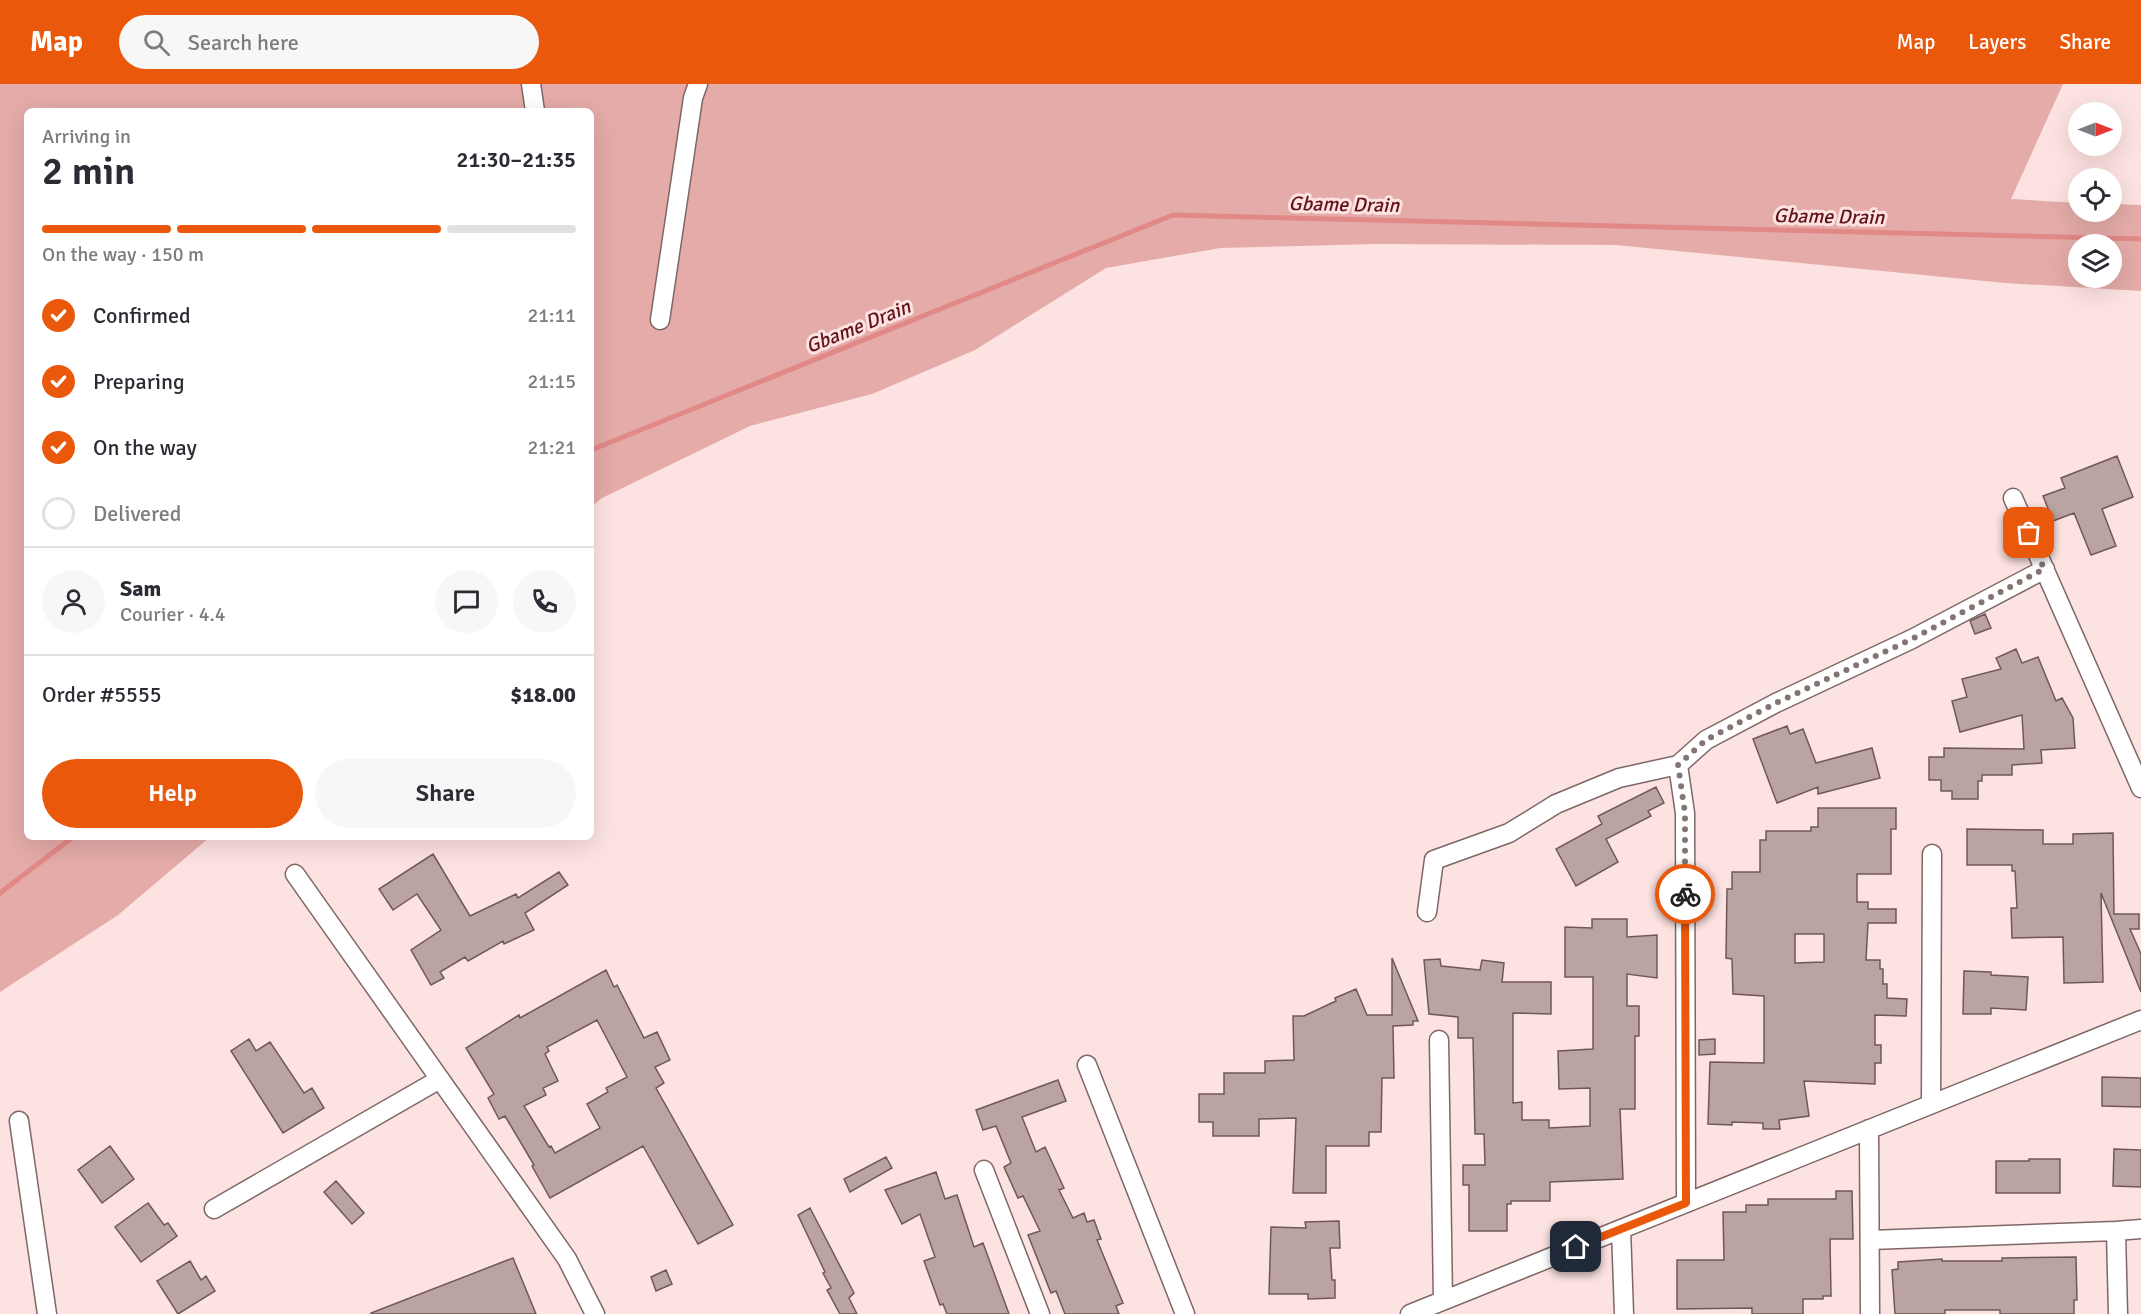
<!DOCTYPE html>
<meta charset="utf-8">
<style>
:root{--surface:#fff;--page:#f7f7f7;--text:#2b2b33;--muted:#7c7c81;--line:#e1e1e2;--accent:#ea580c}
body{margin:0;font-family:Signika,sans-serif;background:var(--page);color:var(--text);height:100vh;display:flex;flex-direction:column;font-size:22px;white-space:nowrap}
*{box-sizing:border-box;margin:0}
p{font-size:20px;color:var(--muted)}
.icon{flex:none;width:33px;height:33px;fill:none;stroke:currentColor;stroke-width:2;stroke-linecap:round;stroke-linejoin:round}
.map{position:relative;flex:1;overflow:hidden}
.drawer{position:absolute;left:24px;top:24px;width:570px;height:732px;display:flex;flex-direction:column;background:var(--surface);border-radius:9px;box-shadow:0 6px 24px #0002}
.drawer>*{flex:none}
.needle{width:39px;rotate:90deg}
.tools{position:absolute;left:2068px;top:18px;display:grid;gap:12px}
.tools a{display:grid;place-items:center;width:54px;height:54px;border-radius:50%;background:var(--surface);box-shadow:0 6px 24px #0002;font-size:30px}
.pin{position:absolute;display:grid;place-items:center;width:51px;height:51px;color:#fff;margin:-26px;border-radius:12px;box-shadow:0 3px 9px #0006}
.courier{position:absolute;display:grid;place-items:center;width:60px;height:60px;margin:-30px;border:4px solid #ea580c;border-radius:50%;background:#fff;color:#222;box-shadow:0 2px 8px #0007}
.headline em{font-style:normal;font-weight:600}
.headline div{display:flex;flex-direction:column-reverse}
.headline{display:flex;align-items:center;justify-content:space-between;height:102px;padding:0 18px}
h1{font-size:39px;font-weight:600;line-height:45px}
.bar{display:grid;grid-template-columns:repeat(4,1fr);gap:9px 6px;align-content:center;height:72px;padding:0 18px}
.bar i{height:8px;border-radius:4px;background:var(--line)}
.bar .on{background:var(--accent)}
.bar p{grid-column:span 4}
.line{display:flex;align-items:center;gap:15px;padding:0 18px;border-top:2px solid var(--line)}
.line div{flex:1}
.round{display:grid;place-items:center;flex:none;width:63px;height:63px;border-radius:32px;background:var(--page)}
ol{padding:0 18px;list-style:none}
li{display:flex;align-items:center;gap:18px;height:66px}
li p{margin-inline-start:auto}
li .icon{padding:6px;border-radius:50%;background:var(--accent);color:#fff;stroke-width:4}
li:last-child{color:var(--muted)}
li i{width:33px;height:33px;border:3px solid var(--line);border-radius:50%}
.primary-button{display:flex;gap:12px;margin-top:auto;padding:12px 18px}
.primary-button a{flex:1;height:69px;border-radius:36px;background:var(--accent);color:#fff;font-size:24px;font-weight:600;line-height:69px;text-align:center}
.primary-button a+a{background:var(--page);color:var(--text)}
header{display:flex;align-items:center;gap:36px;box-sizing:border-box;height:84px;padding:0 30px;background:var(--accent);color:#fff}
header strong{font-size:28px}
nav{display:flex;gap:33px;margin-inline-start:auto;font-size:21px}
.search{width:420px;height:54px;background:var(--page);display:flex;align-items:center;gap:15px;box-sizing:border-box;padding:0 21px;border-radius:33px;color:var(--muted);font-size:22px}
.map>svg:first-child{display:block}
.green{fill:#e4aba8;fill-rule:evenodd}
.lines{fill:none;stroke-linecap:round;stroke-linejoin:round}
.stream{stroke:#e18987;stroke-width:5}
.building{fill:#bba3a2;stroke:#6f5958;stroke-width:1.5;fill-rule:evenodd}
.minor-casing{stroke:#7e6867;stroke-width:21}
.minor{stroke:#fff;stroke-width:18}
.done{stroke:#847573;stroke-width:6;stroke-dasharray:0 10.8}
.route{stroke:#ea580c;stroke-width:8}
.labels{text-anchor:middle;stroke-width:6;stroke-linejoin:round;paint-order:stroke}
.water-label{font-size:20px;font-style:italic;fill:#61121a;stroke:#fce2e0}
</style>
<header>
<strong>Map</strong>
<div class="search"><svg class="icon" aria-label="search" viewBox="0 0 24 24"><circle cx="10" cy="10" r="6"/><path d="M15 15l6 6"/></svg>Search here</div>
<nav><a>Map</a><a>Layers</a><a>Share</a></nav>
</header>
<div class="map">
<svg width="2141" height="1230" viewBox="0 0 2141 1230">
<rect width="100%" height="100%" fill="#fce2e0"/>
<!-- green -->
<path class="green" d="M0 0H2063L2011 115 2079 119V128H2112V120L2141 121V207L2005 199 1616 161 1376 160 1220 164 1106 184 975 266 872 310 750 342 602 414 591 423V27H27V753H210L118 831 0 908ZM2079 160H2112V194H2079Z"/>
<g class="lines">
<!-- stream -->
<path class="stream" d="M591 366 1173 131 2141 155
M0 809 73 753"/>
</g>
<!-- building -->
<path class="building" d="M2117 372 2133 413 2102 425 2116 462 2091 471 2074 429 2053 437 2043 412 2065 404 2061 394Z
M1985 530 1991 544 1975 550 1970 537Z
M2016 565 2022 579 2038 573 2056 617 2062 614 2073 634 2075 664 2041 666 2042 679 2012 681V691H1982V697H1978V715H1952V707H1941V696H1929V673H1944V664L2024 665 2022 631 1960 648 1952 617 1967 613 1962 595 2001 585 1996 574Z
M1787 642 1790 650 1803 645 1816 679 1872 664 1880 694 1818 710V703L1777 719 1753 655Z
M1656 703 1664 719 1648 727 1651 732 1606 755 1618 778 1576 802 1556 765 1602 740 1598 732Z
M1818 724H1896V745H1891V790H1857V818H1868V825H1896V839H1868L1866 876H1880V885H1883V900H1887V914L1907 915 1906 932 1875 931V961H1881V979H1875V1000L1804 997 1809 1032 1779 1036 1780 1045H1763V1039L1732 1038V1041L1708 1040 1710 978 1764 979V912L1733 910 1732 875 1726 874 1727 805H1732V788H1760V756H1766V747H1811V743H1818ZM1795 850H1824V878L1795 879Z
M1967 745 2043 746V760H2073V750L2113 749 2114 830H2139V845H2130L2141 870V908L2101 809 2103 898 2064 899 2063 853 2012 854 2011 824H2017L2015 787H2012V781H1967Z
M433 770 470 832 516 810 518 814 559 788 568 801 525 829 534 846 504 860 503 857 468 877 465 873 440 888 444 894 431 901 411 866 441 846 417 810 393 826 379 805Z
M1592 835H1627V853L1657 851V894L1627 890V922H1639V952H1635V1025H1620L1623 1095 1550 1098V1117H1511V1120H1507V1147H1469V1101H1463V1081H1485L1484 1050H1475L1473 954H1458V933L1429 930 1424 876 1440 875 1441 882 1480 886 1482 876 1504 879 1502 898H1551V930L1513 929V1019L1522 1018V1036H1549V1044L1590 1042V1004L1559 1005 1558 967 1593 965V893H1565V843L1592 844Z
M1392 874 1418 937H1413V941L1393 942 1394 994H1382L1381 1048H1369V1062H1326V1109H1293L1296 1034 1259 1035V1052H1213V1038H1199V1010H1224V989H1265V977L1294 976 1293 932H1304L1336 917 1335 914 1356 905 1367 931H1392Z
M606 886 614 903 617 901 644 954 657 948 670 976 655 983 664 999 656 1004 733 1141 698 1160 643 1062 550 1114 532 1082 534 1081 505 1032 499 1035 488 1014 494 1010 466 964 519 931 520 934ZM597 936 627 993 606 1004 608 1008 587 1020 600 1044 555 1069 551 1062 549 1063 524 1022 546 1011 543 1004 558 997 545 970 549 967 547 963Z
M1964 887 1991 888V891L2028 893 2026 926 1991 924V930H1963Z
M249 955 256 967 270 958 304 1009 312 1004 324 1024 283 1049 231 967Z
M1715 955V970L1699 971V956Z
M2102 993 2141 994V1023L2102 1022Z
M1058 996 1066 1017 1022 1033 1036 1068 1045 1063 1064 1104 1059 1106 1073 1134 1084 1129 1087 1138 1094 1136 1101 1155 1097 1156 1123 1219 1116 1222 1119 1230H1065L1056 1207 1051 1209 1028 1151 1040 1147 1023 1112 1018 1114 1004 1083 1011 1079 996 1042 983 1046 976 1026Z
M110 1062 134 1095 102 1119 78 1086Z
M2114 1065 2141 1066V1103L2113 1102Z
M886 1073 892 1084 850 1108 844 1095Z
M2029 1075H2060V1109H1996V1077H2029Z
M936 1088 945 1115 957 1111 974 1163 983 1159 1009 1230H947L943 1220 940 1221 924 1177 935 1173 920 1130 902 1140 885 1106Z
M336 1097 364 1129 352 1140 324 1108Z
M1836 1107H1852L1853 1155H1830L1831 1212H1823V1215H1803V1230H1752V1224L1677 1225V1176H1724L1723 1128H1746V1121H1768V1115H1836Z
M148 1119 164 1141 168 1139 177 1152 141 1178 115 1143Z
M810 1124 854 1209 849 1214 857 1230H840L827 1206 831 1204 823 1189 825 1188 798 1131Z
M1339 1137 1340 1164H1330L1332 1196H1335V1214L1308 1215V1210H1269L1271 1143 1306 1144 1305 1138Z
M2076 1173 2077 1216H2074V1230H2000V1226H1945V1230H1895L1892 1186 1898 1185V1178L1942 1175V1177H2002V1174Z
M513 1174 536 1230H371V1229Z
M190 1177 201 1196 206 1192 215 1207 178 1230 157 1197Z
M666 1186 672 1200 656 1207 651 1193Z"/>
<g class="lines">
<!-- minor casing -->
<g class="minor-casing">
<path id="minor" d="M531 0 535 27
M660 236 693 14 698 0
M2013 414 2141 704
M295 790 567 1175 595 1230
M1427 828 1434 776 1509 749 1556 720 1619 694 1678 681
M1439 956 1443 1217
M1087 981 1185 1230
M1931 1020 1932 770
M19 1037 47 1230
M1869 1045 1870 1230
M984 1086 1040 1230
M1686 1119 1685 729 1678 681 1706 656 1776 619 1912 555 2045 485
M214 1125 440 995
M1621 1145 1624 1230
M1870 1156 2116 1147
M1410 1230 2141 936
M2118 1230 2116 1147 2141 1145"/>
</g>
<!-- minor -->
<use href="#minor" class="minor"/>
</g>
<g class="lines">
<!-- done -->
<path class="done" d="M1685 810V729L1678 681 1706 656 1776 619 1912 555 2044 485 2029 449"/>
<!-- route -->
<path class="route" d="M1576 1163 1686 1119 1685 810"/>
</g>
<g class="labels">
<!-- water labels -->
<g class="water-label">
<text transform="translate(1344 120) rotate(1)" y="7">Gbame Drain</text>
<text transform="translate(1829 132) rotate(1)" y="7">Gbame Drain</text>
<text transform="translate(858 242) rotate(-22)" y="7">Gbame Drain</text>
</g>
</g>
</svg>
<div class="tools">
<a><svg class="needle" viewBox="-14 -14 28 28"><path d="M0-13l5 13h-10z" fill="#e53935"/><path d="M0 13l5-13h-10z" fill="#7c7c81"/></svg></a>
<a><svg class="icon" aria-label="locate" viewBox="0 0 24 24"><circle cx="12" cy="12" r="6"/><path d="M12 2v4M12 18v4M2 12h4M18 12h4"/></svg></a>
<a><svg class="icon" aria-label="layers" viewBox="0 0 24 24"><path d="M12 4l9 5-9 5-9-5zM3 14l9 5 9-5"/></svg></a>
</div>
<div class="pin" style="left:2029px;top:449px;background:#ea580c"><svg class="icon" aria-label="bag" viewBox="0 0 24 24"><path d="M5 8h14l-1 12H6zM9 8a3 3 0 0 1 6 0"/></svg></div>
<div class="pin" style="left:1576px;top:1163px;background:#1f2937"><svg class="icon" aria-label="home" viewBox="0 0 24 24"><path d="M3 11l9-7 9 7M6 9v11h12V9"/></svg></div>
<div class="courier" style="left:1685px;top:810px"><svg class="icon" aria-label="bike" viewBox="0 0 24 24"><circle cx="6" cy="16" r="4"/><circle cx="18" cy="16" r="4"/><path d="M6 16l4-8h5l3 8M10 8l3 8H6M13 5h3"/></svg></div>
<section class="drawer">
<div class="headline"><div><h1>2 min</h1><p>Arriving in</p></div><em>21:30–21:35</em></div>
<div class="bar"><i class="on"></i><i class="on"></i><i class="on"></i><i></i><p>On the way · 150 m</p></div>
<ol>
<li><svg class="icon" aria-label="check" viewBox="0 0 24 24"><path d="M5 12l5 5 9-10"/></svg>Confirmed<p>21:11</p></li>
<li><svg class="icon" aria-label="check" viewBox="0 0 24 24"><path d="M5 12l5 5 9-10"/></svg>Preparing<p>21:15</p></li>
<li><svg class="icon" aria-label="check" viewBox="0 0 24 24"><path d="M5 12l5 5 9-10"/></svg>On the way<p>21:21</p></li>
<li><i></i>Delivered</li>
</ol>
<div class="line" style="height:108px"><a class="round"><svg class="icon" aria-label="person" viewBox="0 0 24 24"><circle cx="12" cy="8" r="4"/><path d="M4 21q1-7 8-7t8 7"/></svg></a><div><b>Sam</b><p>Courier · 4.4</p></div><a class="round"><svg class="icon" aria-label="chat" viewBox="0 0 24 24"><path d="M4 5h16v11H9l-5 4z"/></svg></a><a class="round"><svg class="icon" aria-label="phone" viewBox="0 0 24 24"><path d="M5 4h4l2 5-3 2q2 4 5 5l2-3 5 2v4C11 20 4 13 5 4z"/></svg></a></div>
<div class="line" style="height:78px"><div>Order #5555</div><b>$18.00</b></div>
<div class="primary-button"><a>Help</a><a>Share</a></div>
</section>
</div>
